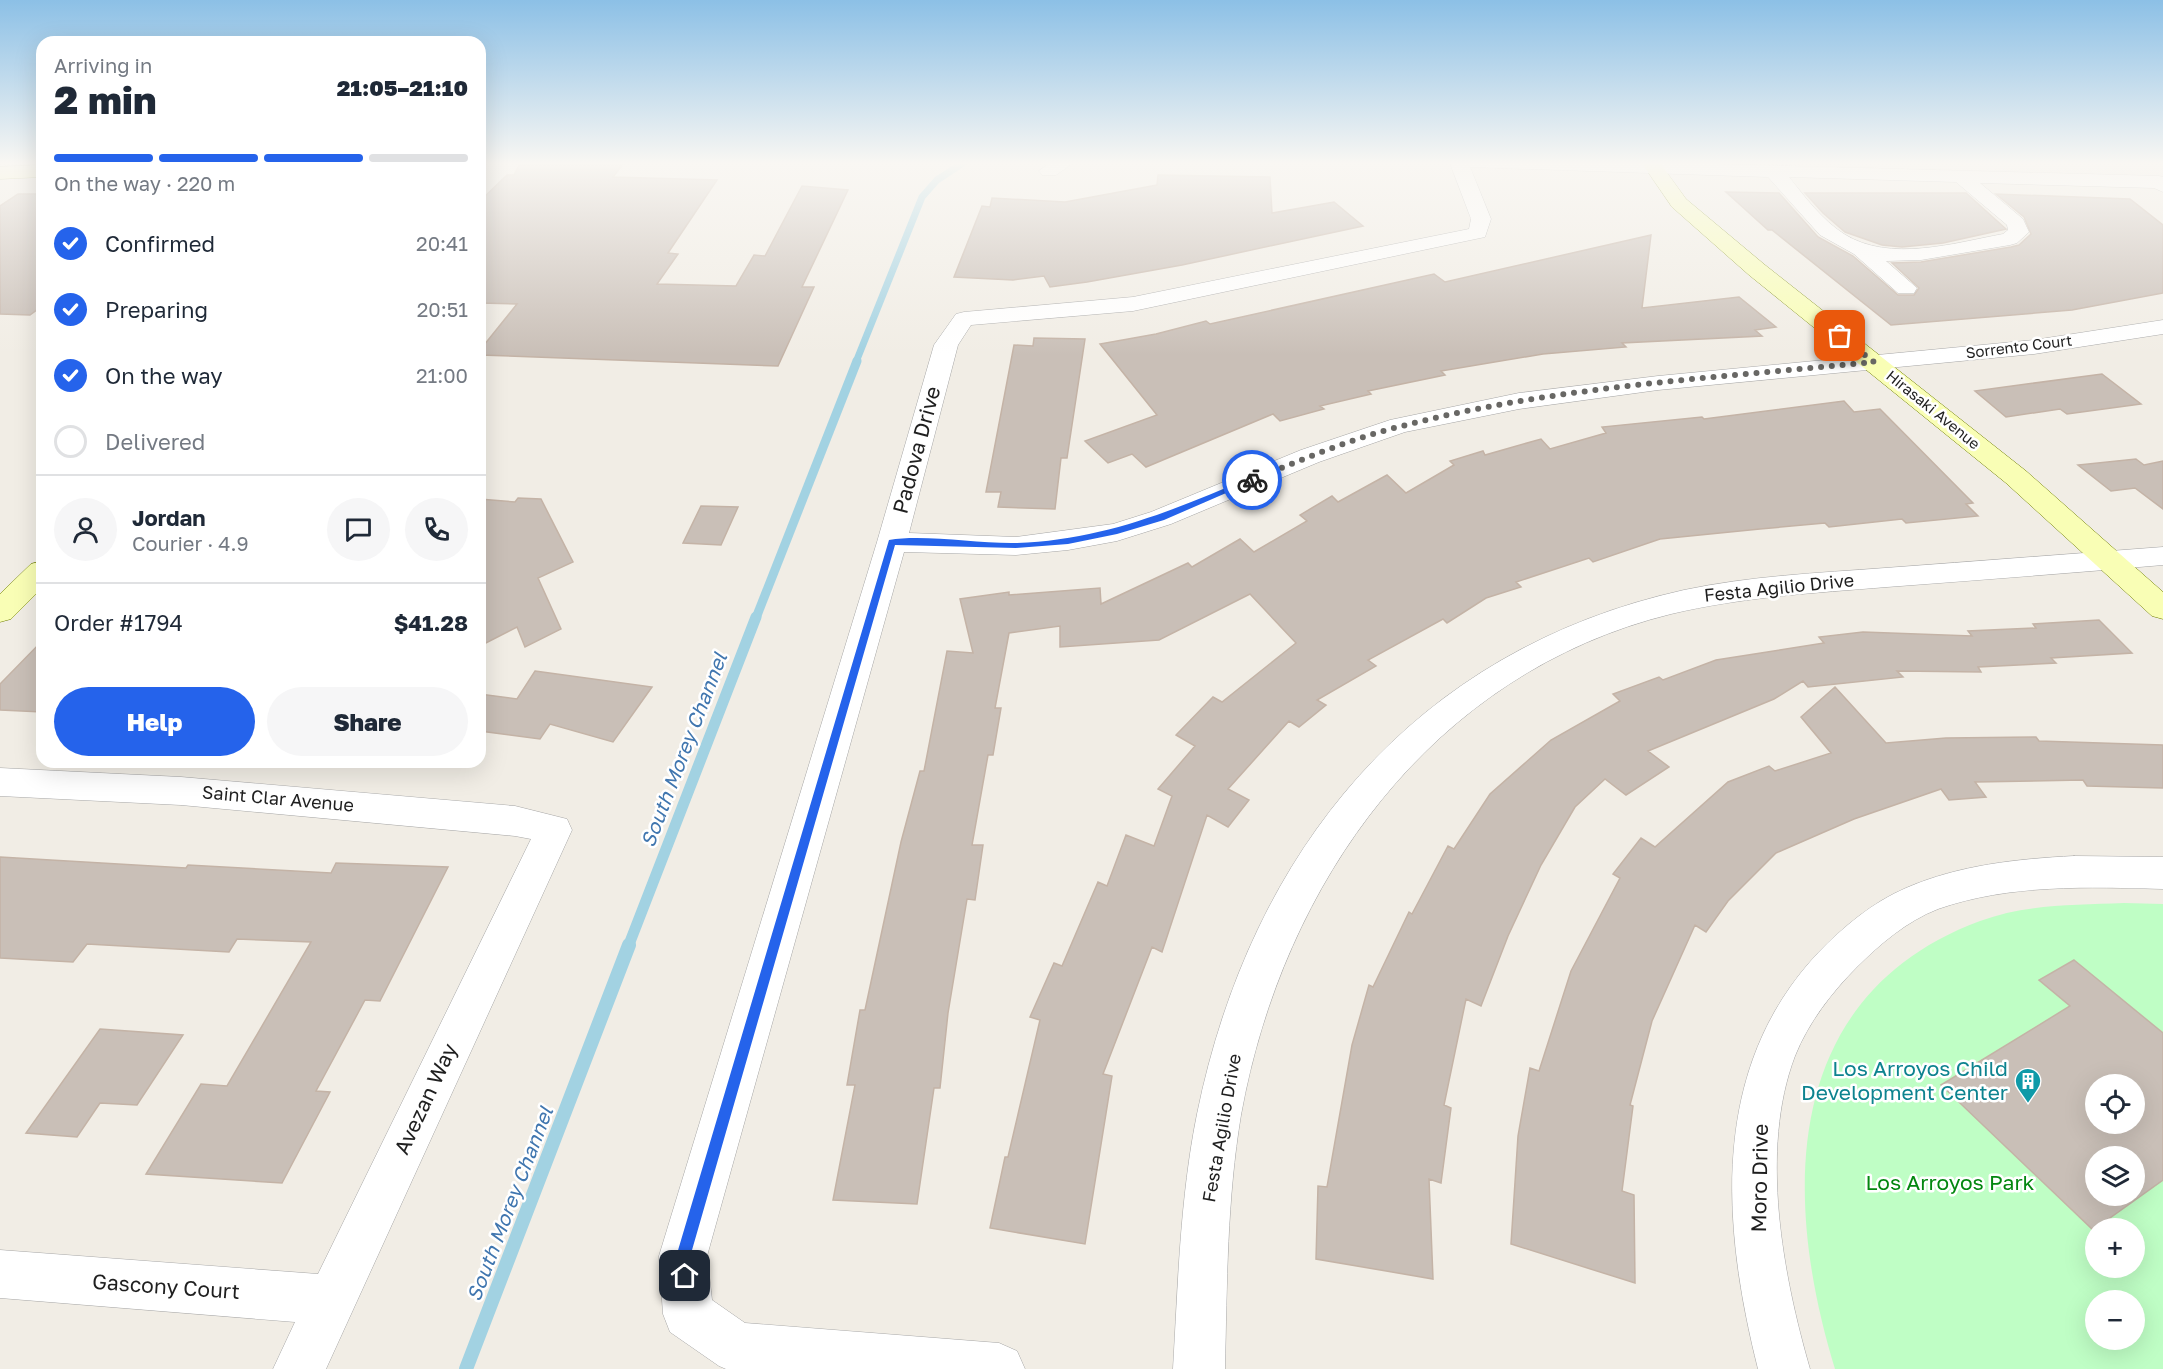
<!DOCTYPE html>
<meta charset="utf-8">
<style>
:root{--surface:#fff;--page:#f6f6f7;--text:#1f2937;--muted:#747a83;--line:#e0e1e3;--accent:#2563eb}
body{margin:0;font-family:"Golos Text",sans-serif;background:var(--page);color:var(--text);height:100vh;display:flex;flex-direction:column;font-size:22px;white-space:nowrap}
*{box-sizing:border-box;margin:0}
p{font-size:20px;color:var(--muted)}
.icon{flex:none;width:33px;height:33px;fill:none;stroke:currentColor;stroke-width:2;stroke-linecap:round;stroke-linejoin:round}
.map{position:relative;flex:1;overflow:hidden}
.sheet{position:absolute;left:36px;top:36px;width:450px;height:732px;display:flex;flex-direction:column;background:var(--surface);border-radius:18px;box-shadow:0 6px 24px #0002}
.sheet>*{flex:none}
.fabs{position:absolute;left:2085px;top:1074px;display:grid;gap:12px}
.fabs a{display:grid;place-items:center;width:60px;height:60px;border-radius:50%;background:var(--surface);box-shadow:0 6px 24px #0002;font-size:30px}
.pin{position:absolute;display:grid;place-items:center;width:51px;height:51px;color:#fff;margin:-26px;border-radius:12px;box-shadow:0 3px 9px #0006}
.courier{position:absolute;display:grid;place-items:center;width:60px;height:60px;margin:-30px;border:4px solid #2563eb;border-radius:50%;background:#fff;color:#222;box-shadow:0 2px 8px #0007}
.summary em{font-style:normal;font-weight:800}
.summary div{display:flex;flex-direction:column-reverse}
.summary{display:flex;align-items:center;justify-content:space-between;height:102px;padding:0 18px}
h1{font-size:39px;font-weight:800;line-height:45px}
.bar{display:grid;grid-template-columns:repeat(4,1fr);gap:9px 6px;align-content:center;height:72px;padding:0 18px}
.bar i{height:8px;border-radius:4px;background:var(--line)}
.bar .current{background:var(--accent)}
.bar p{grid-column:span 4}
.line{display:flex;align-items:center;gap:15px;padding:0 18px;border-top:2px solid var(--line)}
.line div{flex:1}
.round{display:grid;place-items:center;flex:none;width:63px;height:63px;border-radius:32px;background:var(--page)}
ol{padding:0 18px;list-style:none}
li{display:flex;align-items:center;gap:18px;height:66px}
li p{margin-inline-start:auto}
li .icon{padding:6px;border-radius:50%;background:var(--accent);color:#fff;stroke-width:4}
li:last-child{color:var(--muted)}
li i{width:33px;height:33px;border:3px solid var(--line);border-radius:50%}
.action{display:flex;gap:12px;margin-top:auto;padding:12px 18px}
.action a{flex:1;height:69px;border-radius:36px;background:var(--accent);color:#fff;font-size:24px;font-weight:800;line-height:69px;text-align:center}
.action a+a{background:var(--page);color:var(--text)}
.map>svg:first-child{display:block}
.park{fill:#bffec5;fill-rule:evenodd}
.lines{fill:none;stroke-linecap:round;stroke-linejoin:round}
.stream-far3{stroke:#a2d2e2;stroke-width:7}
.stream-far2{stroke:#a2d2e2;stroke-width:9}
.stream-far1{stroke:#a2d2e2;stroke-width:11}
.stream{stroke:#a2d2e2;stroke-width:14}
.building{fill:#c9bfb7;stroke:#c4b3a6;stroke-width:1.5;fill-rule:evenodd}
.street-casing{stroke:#a6a6a6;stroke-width:1}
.secondary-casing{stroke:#6d7c00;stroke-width:1}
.street{fill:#fff;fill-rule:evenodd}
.secondary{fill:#f9feb5;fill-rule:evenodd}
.route{fill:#2563eb}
.done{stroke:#686764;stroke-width:6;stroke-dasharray:0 10.8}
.labels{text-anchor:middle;stroke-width:5;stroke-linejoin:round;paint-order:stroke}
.far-street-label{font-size:15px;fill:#1f1f1f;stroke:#fff}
.street-label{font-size:18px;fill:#1f1f1f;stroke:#fff}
.water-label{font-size:20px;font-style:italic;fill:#4076af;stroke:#fff}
.near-street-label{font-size:21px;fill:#1f1f1f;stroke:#fff}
.near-culture-label{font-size:21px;fill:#0d838f;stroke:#fff;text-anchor:end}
.near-park-label{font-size:21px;fill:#038710;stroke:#fff}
</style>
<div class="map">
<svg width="2163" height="1369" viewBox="0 0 2163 1369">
<rect width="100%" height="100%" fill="#f1ede5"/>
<!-- park -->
<path class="park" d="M2124 903 2163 904V1369H1835C1782 1196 1781 995 1980 921 2026 904 2075 905 2124 903ZM2096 1084H2134V1124H2096ZM2096 1156H2134V1196H2096ZM2096 1228H2134V1268H2096ZM2096 1300H2134V1340H2096Z"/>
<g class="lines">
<!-- stream-far3 -->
<path class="stream-far3" d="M856 362 922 197 937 180 963 163"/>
<!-- stream-far2 -->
<path class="stream-far2" d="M756 618 857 361"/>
<!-- stream-far1 -->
<path class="stream-far1" d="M628 947 756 617"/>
<!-- stream -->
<path class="stream" d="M466 1369 629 945"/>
</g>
<!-- building -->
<path class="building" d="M564 163 623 164 613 177 717 180 668 253 678 254 657 284 736 286 754 255 765 256 802 186 848 190 802 287H814L778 366 480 355V350L517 304 480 303V201L507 175H514L519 165Z
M1158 175 1270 177 1272 213 1334 202 1363 226 1182 265 1087 282 1050 287 1044 276 1013 280 954 277 982 206 990 207 992 198 1065 202 1157 185Z
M1726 192 1779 193 1818 237 1853 256 1898 295H1914L1919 288 1892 263 1921 262 2011 247 2019 245 2031 234 2024 217 1996 194 2130 199 2163 225V293L2072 310 1891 325 1772 230H1768Z
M1805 193H1966L2006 229 1943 243 1902 247 1882 245 1845 232 1823 213Z
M18 194H42V306L30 315 0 314V206Z
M1651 235 1642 308 1739 297 1776 327 1755 330 1762 336 1622 343 1626 347 1543 354 1441 371 1445 375 1368 391 1371 394 1320 406 1324 409 1280 421 1273 414 1146 467 1132 454 1108 463 1085 441 1157 415 1100 344 1156 334 1206 321 1210 324 1434 274 1445 282Z
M1034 338 1085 339 1067 458H1061L1055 509 998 507 1001 492H986L1014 345 1033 346Z
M2102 374 2141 404 2067 414 2060 409 2006 417 1975 391Z
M1844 401 1854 412 1880 409 1973 503 1966 504 1978 516 1906 523 1902 519 1829 527 1825 523 1760 529 1660 539 1593 562 1589 558 1516 582 1521 587 1486 598 1447 623 1443 619 1368 660 1376 666 1317 700 1326 705 1299 727 1289 721 1228 789 1249 800 1228 827 1207 815 1162 952 1152 947 1103 1074 1112 1076 1085 1244 990 1228 1005 1157H1008L1040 1020 1030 1017 1054 963 1062 966 1098 882 1107 886 1126 835 1154 846 1172 796 1158 789 1195 746 1176 735 1213 697 1222 702 1296 643 1250 594 1159 640 1060 647V626L1009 633 995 708H1001L993 755H988L972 845H983L975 900 967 899 948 1013 940 1088H934L917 1204 833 1200 855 1085H847L860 1010H865L901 842 920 771H924L947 651 973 653 960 599 1009 592V595L1100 588 1101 604 1188 563 1192 567 1240 539 1254 552 1307 521 1300 515 1332 496 1338 502 1387 475 1406 493 1454 465 1450 461 1483 451 1485 455 1541 439 1550 449 1606 433 1602 427 1702 417 1704 419Z
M2136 459 2144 465 2163 461V509L2135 488 2111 491 2078 465Z
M518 498 541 499 573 562 538 578 561 629 525 647 517 627 480 646V499L515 502Z
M701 506 738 507 721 545 683 543Z
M2099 620 2132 653 2051 658 2056 663 1978 667 1981 672 1897 671 1903 677 1808 687 1803 681 1774 699 1648 751 1669 767 1626 795 1605 779 1575 807 1541 865 1508 936 1481 1006 1466 999 1444 1105 1451 1108 1441 1183 1429 1179 1433 1279 1316 1259 1318 1186 1327 1187 1352 1045 1369 985 1373 987 1409 912 1412 914 1448 846 1454 849 1490 794 1551 740 1620 701 1613 694 1659 677 1663 680 1716 660 1824 643 1819 637 1863 632 1972 636 1968 631 2036 628 2033 624Z
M42 641V712L0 710V684Z
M535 671 652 687 613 742 550 724 540 739 480 731V694L517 699Z
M1835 687 1886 743 1946 738 2036 737 2039 741 2163 745V788L2087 786 2083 780 1975 782 1986 797 1949 800 1941 789 1854 819 1776 853 1728 901 1706 932 1695 925 1652 1021 1630 1105 1633 1106 1622 1191 1634 1195 1635 1283 1511 1244 1518 1136 1530 1068 1539 1071 1571 971 1620 878 1613 874 1641 838 1655 847 1728 782 1769 766 1775 771 1831 753 1801 717Z
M0 857 186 868 188 865 331 873 336 863 448 867 380 1001 365 1000 316 1091 330 1092 282 1183 146 1174 201 1084 227 1086 311 942 237 939 229 952 87 944 73 962 0 958Z
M2074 960 2163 1033V1180L2093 1230 1941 1085 2070 1006 2039 980ZM2096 1084H2134V1124H2096ZM2096 1156H2134V1196H2096Z
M100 1029 183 1035 137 1105 100 1103 77 1137 26 1133Z"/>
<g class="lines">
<!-- street casing -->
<g class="street-casing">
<path id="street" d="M1050 163H1073L1056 175H1042L1039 171Z
M1450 163H1677L2159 176 2163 177V192L2154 188 1980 183 2023 219 2029 232 2017 243 2010 245 1921 260 1886 261 1917 288 1914 293H1898L1854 254 1820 235 1768 177 1470 167 1491 219 1485 237 1133 311 971 325 958 345 909 533 1016 537 1113 524 1151 512 1301 450 1390 420 1519 393 1658 376 2034 340 2163 320V334L2034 354 1658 390 1519 409 1405 432 1319 462 1171 524 1117 541 1068 550 1016 555 904 552 707 1256 712 1300 745 1323 999 1343 1017 1351 1025 1369H726L719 1366 670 1332 663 1314 659 1256 877 542 934 345 956 314 964 312 1133 297 1469 229 1471 219ZM1789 177 1956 182 2007 225 2008 230 2003 234C1954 243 1890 263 1844 234 1822 220 1805 197 1789 177Z
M2163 547V565C2071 573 1979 580 1887 587 1814 593 1742 597 1671 614 1432 673 1283 882 1241 1115 1227 1199 1227 1284 1225 1369H1173C1178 1284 1180 1198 1197 1114 1251 850 1414 650 1684 590 1750 576 1818 573 1885 568 1978 561 2070 554 2163 547Z
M0 768 181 777 515 806 567 819 572 830 326 1369H273L295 1322 0 1298V1250L318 1274 531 839 515 836 181 805 0 796Z
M2074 856 2163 857V889C2089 887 2009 884 1938 909 1907 921 1880 944 1857 967 1832 992 1808 1023 1795 1056 1759 1150 1783 1276 1810 1369H1758C1722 1226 1709 1069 1818 953 1843 927 1873 902 1906 888 1959 865 2017 859 2074 856Z"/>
</g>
<!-- secondary casing -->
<g class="secondary-casing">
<path id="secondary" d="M1642 163H1660L1686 199 1765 265 2026 471 2163 592V619L2152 616 2006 483 1749 275 1672 207Z
M42 165V177L0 179V167Z
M42 561V588L11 619 0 622V594L31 564Z"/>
</g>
<!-- street -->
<use href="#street" class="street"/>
<!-- secondary -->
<use href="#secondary" class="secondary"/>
</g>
<!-- sky -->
<linearGradient id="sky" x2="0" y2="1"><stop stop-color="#8cc0e6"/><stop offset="0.46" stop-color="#f9f7f3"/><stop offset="1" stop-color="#f9f7f3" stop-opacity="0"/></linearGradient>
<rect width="2163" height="355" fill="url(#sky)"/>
<!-- route -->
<path class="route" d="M1249 478 1256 480 1164 520 1117 534 1068 544 1016 548 895 545 690 1257V1281L685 1283 680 1281 676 1257 889 540C925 534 978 544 1017 543 1102 540 1172 511 1249 478Z"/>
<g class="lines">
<!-- done -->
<path class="done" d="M1252 480C1301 460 1350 439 1402 426 1556 386 1716 378 1874 362L1840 336"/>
</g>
<!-- icons -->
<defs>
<g id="building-pin" transform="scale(1.35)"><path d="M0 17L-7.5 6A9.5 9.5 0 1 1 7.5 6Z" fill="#0f9aa8" stroke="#fff"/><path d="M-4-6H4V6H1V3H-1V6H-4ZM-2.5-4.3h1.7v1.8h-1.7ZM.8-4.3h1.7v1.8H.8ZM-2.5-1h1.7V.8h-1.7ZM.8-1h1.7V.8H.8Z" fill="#fff"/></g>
</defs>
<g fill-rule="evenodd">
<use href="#building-pin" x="2028" y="1081"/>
</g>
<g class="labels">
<!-- far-street labels -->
<g class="far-street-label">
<text transform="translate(2019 347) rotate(-7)" y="5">Sorrento Court</text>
<text transform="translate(1933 410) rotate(39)" y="5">Hirasaki Avenue</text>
</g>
<!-- street labels -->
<g class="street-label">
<text transform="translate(1779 588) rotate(-6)" y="6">Festa Agilio Drive</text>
<text transform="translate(278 799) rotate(5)" y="6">Saint Clar Avenue</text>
<text transform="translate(1222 1128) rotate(-80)" y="6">Festa Agilio Drive</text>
</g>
<!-- water labels -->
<g class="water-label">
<text transform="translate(684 750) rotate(-69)" y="7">South Morey Channel</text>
<text transform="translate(510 1204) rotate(-69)" y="7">South Morey Channel</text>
</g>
<!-- near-street labels -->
<g class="near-street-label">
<text transform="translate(917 450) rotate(-75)" y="7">Padova Drive</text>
<text transform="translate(426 1099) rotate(-65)" y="7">Avezan Way</text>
<text transform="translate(1760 1178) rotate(-89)" y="7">Moro Drive</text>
<text transform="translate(166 1287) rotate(4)" y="7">Gascony Court</text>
</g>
<!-- near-culture labels -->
<g class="near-culture-label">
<text x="2008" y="1076">Los Arroyos Child<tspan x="2008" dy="24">Development Center</tspan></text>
</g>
<!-- near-park labels -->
<g class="near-park-label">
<text x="1950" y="1190">Los Arroyos Park</text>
</g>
</g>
</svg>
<div class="fabs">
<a><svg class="icon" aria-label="locate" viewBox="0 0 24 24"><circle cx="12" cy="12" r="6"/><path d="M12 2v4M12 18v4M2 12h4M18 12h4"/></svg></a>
<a><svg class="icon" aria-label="layers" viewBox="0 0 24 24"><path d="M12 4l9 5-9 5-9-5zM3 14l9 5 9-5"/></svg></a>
<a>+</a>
<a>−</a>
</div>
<div class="pin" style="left:1840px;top:336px;background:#ea580c"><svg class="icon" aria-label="bag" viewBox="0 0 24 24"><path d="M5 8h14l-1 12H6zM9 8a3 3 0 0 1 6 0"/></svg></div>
<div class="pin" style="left:685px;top:1276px;background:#1f2937"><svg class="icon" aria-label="home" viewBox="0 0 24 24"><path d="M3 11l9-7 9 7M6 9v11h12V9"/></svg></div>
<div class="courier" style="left:1252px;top:480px"><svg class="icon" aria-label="bike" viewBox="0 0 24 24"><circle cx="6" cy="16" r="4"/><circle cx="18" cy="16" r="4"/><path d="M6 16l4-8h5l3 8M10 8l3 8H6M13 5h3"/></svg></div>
<section class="sheet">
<div class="summary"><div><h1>2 min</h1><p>Arriving in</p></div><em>21:05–21:10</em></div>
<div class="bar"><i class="current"></i><i class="current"></i><i class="current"></i><i></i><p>On the way · 220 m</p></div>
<ol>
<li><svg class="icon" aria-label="check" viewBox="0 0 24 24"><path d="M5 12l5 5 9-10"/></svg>Confirmed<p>20:41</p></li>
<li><svg class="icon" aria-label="check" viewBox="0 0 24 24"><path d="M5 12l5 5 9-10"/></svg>Preparing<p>20:51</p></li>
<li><svg class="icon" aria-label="check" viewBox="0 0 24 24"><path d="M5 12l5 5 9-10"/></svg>On the way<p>21:00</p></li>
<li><i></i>Delivered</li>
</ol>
<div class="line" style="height:108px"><a class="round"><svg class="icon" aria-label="person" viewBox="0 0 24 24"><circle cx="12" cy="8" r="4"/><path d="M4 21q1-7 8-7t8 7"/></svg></a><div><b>Jordan</b><p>Courier · 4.9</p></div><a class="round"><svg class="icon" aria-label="chat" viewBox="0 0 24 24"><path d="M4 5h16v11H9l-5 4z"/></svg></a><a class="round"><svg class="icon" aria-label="phone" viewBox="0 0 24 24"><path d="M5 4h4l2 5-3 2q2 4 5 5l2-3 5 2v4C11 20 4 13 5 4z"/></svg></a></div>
<div class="line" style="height:78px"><div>Order #1794</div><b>$41.28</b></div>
<div class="action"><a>Help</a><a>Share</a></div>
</section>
</div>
